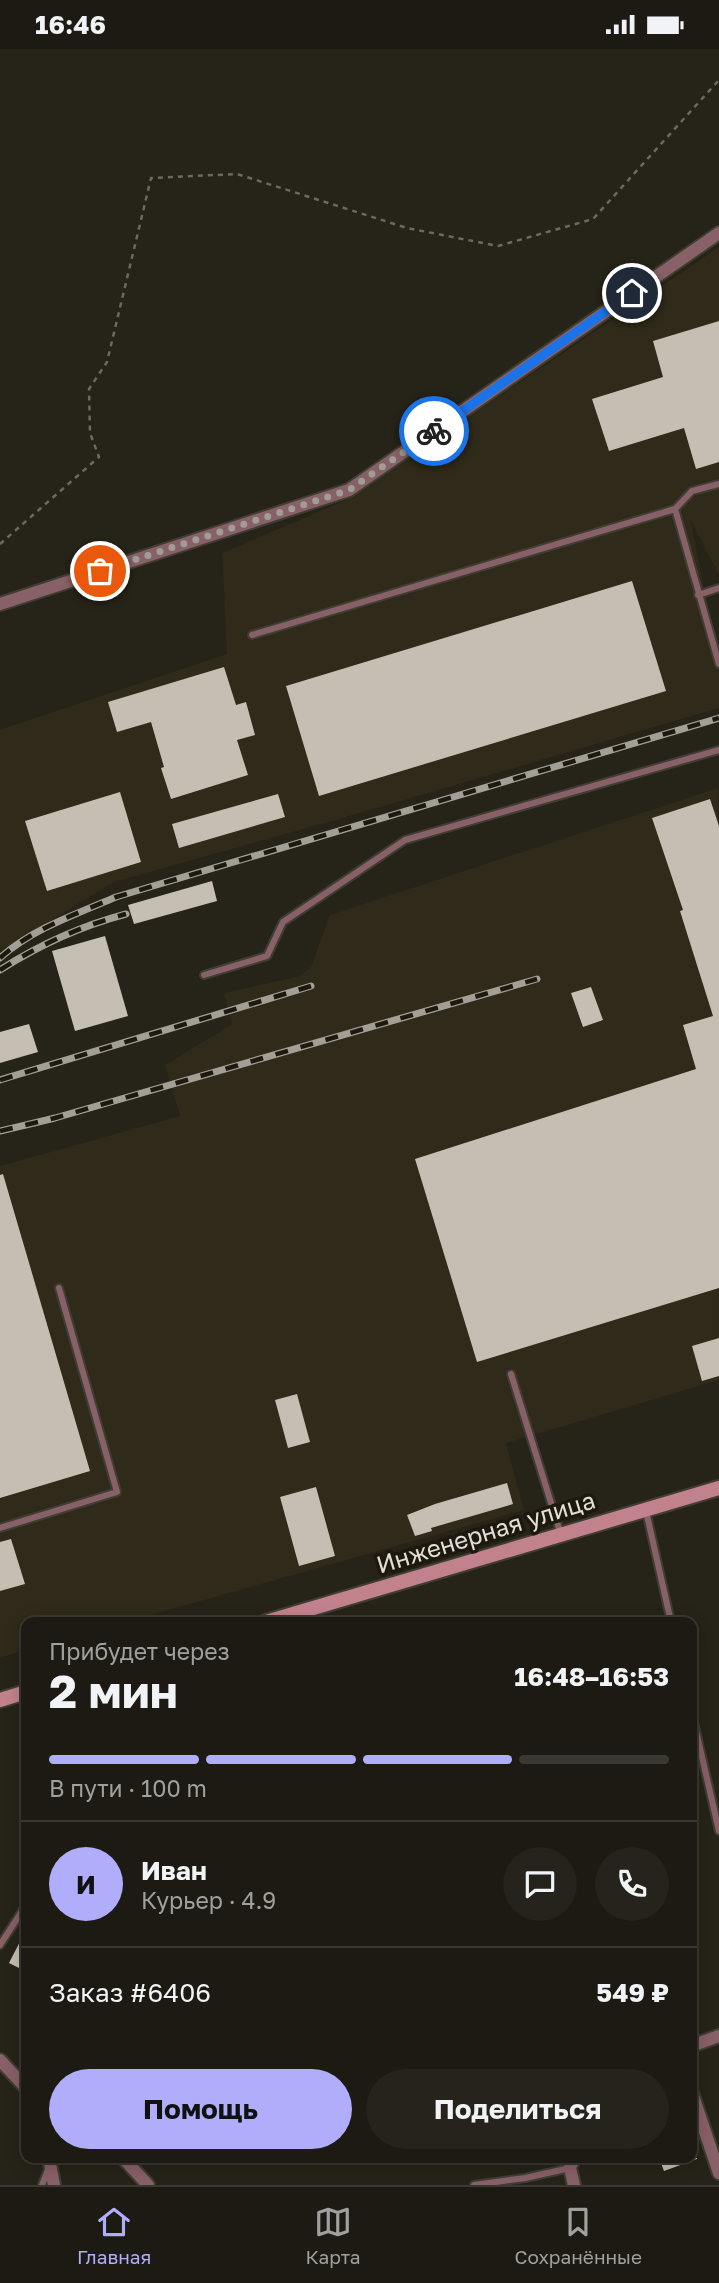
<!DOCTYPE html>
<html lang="ru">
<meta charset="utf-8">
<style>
:root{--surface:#1c1a12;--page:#25231b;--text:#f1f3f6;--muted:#a0a19f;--line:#3a3832;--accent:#b0adfa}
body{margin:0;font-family:"Golos Text",sans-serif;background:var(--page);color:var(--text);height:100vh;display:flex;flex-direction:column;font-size:26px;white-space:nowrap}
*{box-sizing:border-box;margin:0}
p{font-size:23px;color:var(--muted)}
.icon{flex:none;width:38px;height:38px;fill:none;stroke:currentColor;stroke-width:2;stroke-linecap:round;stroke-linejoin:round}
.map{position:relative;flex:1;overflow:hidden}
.side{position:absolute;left:21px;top:1568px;width:676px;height:546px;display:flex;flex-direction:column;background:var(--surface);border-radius:14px;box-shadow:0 4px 18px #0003,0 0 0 2px var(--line)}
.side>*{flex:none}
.pin{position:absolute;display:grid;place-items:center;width:60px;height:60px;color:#fff;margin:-30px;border:4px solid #fff;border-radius:50%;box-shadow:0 2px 7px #0007}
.courier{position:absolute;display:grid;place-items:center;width:70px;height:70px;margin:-35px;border:5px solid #1a73e8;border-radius:50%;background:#fff;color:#222;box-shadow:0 2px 9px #0007}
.head em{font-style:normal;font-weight:700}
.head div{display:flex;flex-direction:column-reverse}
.head{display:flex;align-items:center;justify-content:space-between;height:119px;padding:0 28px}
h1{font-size:46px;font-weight:700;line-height:52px}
.bar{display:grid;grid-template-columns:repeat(4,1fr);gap:10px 7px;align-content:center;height:84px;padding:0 28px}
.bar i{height:9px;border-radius:5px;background:var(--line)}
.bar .on{background:var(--accent)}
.bar p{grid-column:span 4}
.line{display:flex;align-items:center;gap:18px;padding:0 28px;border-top:2px solid var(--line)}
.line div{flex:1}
.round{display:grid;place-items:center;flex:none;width:74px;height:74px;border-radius:37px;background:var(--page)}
.primary-button{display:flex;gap:14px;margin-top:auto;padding:14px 28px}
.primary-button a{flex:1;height:80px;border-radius:42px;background:var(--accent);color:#111;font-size:28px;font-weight:700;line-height:80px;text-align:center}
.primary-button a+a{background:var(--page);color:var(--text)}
.status{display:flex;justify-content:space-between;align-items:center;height:49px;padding:0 35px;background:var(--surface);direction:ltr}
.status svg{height:19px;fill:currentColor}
.tabs{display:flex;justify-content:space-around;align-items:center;height:98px;border-top:2px solid var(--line);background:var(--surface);font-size:19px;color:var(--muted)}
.tabs a{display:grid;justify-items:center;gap:4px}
.tabs .on{color:var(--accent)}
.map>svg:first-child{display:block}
.built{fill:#2f2a19}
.building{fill:#c4bfb2}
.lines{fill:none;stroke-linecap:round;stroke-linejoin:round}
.lane-casing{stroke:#403d33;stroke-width:10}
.street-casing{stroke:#403d33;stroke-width:16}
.secondary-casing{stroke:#403d33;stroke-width:18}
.path{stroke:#6c6960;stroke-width:2.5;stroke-dasharray:5 5;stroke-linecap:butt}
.lane{stroke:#886067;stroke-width:6}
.street{stroke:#886067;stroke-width:12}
.secondary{stroke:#c2828d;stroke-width:14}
.rail-casing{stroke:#a29f97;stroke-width:7}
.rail{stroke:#1d190f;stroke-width:4.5;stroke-dasharray:13;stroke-linecap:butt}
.done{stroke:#a09d95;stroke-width:7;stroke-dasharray:0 12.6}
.route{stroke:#1a73e8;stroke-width:9}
.labels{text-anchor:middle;stroke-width:7;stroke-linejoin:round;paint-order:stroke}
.street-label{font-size:24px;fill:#e1dfd8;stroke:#1d190f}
</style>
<div class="status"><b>16:46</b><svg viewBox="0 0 49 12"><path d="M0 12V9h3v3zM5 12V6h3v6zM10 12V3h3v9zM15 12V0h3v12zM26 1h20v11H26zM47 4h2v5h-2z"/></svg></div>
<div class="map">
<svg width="719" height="2136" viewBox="0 0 719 2136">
<rect width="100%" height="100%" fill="#262318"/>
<!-- built -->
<path class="built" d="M719 198V526L690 470 719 612V659L339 770 114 833 0 902V681L227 605 222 504 348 450Z
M718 739 719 1331 506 1394 524 1461 126 1573H26V1601L0 1609V1117L180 1067 165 1016 232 975 224 944 300 927 311 918 330 866Z"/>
<!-- building -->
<path class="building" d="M719 272V413L696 420 684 379 609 402 592 350 663 328 653 292Z
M632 532 666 642 319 747 286 637Z
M224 618 236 656 246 653 255 686 237 691 248 726 171 750 161 719 164 718 151 673 117 683 108 653Z
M120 743 141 813 47 842 25 772Z
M278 745 285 768 179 799 172 775Z
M710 750 719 777V1239L477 1313 415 1110 696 1020 683 976 713 967 680 862 683 861 652 769Z
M212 832 217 852 134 875 128 856Z
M105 887 128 967 75 982 52 902Z
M591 938 603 971 583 978 571 944Z
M29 975 38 1003 0 1014V983Z
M3 1125 90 1422 0 1449V1126Z
M719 1289V1327L702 1332 692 1297Z
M297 1345 310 1393 288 1399 275 1351Z
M507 1434 513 1455 431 1479 432 1482 415 1487 407 1466 435 1455Z
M316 1438 335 1507 299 1517 280 1448Z
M11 1490 25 1535 0 1542V1493Z
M26 1881V1914L23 1921 9 1914Z
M659 2109H697V2110L664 2122Z"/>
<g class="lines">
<!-- lane casing -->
<g class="lane-casing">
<path id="lane" d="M675 460 692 442 719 435
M698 546 719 539
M252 586 675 460 719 615
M204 926 267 907 283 873 405 791 719 701
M511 1325 561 1486
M646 1462 671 1573
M0 1479 117 1443 59 1239
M691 1660 719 1782
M0 1896 26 1856
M42 2136 49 2118
M474 2136 525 2129 570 2119"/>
</g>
<!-- street casing -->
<g class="street-casing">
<path id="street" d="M0 555 349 441 719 184
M691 1997 719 1987
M0 2011 26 2039
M691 2041 719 2124
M49 2109 54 2136
M123 2109 148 2136
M574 2136 570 2119 574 2109"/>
</g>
<!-- secondary casing -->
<g class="secondary-casing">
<path id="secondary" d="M266 1573 719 1439
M0 1651 26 1643"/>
</g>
<!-- path -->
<path class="path" d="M0 495 99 408 90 384 89 340 107 313 151 129 237 125 407 179 498 197 593 170 719 31"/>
<!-- lane -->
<use href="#lane" class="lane"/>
<!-- street -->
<use href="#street" class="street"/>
<!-- secondary -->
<use href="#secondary" class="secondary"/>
<!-- rail casing -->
<g class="rail-casing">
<path id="rail" d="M0 909C32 880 76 865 116 848L719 669
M0 921C39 896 81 877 126 865
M0 1031 311 937
M0 1082 55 1069 537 930"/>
</g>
<!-- rail -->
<use href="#rail" class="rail"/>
</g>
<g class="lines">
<!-- done -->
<path class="done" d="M100 522 349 441 434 382"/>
<!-- route -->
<path class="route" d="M434 382 632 244"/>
</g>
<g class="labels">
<!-- street labels -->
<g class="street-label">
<text transform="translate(486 1484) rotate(-17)" y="8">Инженерная улица</text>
</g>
</g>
</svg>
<div class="pin" style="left:100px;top:522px;background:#ea580c"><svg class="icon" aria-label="bag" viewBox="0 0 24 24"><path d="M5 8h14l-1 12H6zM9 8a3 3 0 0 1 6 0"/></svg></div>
<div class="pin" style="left:632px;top:244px;background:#1f2937"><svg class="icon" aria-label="home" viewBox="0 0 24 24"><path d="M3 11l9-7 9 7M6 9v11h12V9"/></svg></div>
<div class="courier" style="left:434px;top:382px"><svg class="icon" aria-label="bike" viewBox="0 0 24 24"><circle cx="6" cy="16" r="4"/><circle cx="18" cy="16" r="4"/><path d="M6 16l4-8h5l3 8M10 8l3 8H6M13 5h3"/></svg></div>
<section class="side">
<div class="head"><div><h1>2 мин</h1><p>Прибудет через</p></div><em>16:48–16:53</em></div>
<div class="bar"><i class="on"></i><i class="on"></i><i class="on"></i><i></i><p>В пути · 100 m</p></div>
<div class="line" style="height:126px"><b class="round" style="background:var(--accent);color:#111">И</b><div><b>Иван</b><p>Курьер · 4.9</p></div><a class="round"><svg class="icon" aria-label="chat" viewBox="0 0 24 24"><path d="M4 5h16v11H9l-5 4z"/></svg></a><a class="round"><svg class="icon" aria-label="phone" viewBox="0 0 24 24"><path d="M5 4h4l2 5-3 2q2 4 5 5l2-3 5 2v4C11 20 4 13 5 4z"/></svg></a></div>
<div class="line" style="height:91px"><div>Заказ #6406</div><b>549 ₽</b></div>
<div class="primary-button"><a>Помощь</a><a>Поделиться</a></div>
</section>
</div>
<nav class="tabs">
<a class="on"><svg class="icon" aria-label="home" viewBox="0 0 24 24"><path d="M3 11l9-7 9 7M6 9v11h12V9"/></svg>Главная</a>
<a><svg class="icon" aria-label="map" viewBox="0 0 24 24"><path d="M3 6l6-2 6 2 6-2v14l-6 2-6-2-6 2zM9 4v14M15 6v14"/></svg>Карта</a>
<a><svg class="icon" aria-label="saved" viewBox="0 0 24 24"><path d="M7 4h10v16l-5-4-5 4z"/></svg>Сохранённые</a>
</nav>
